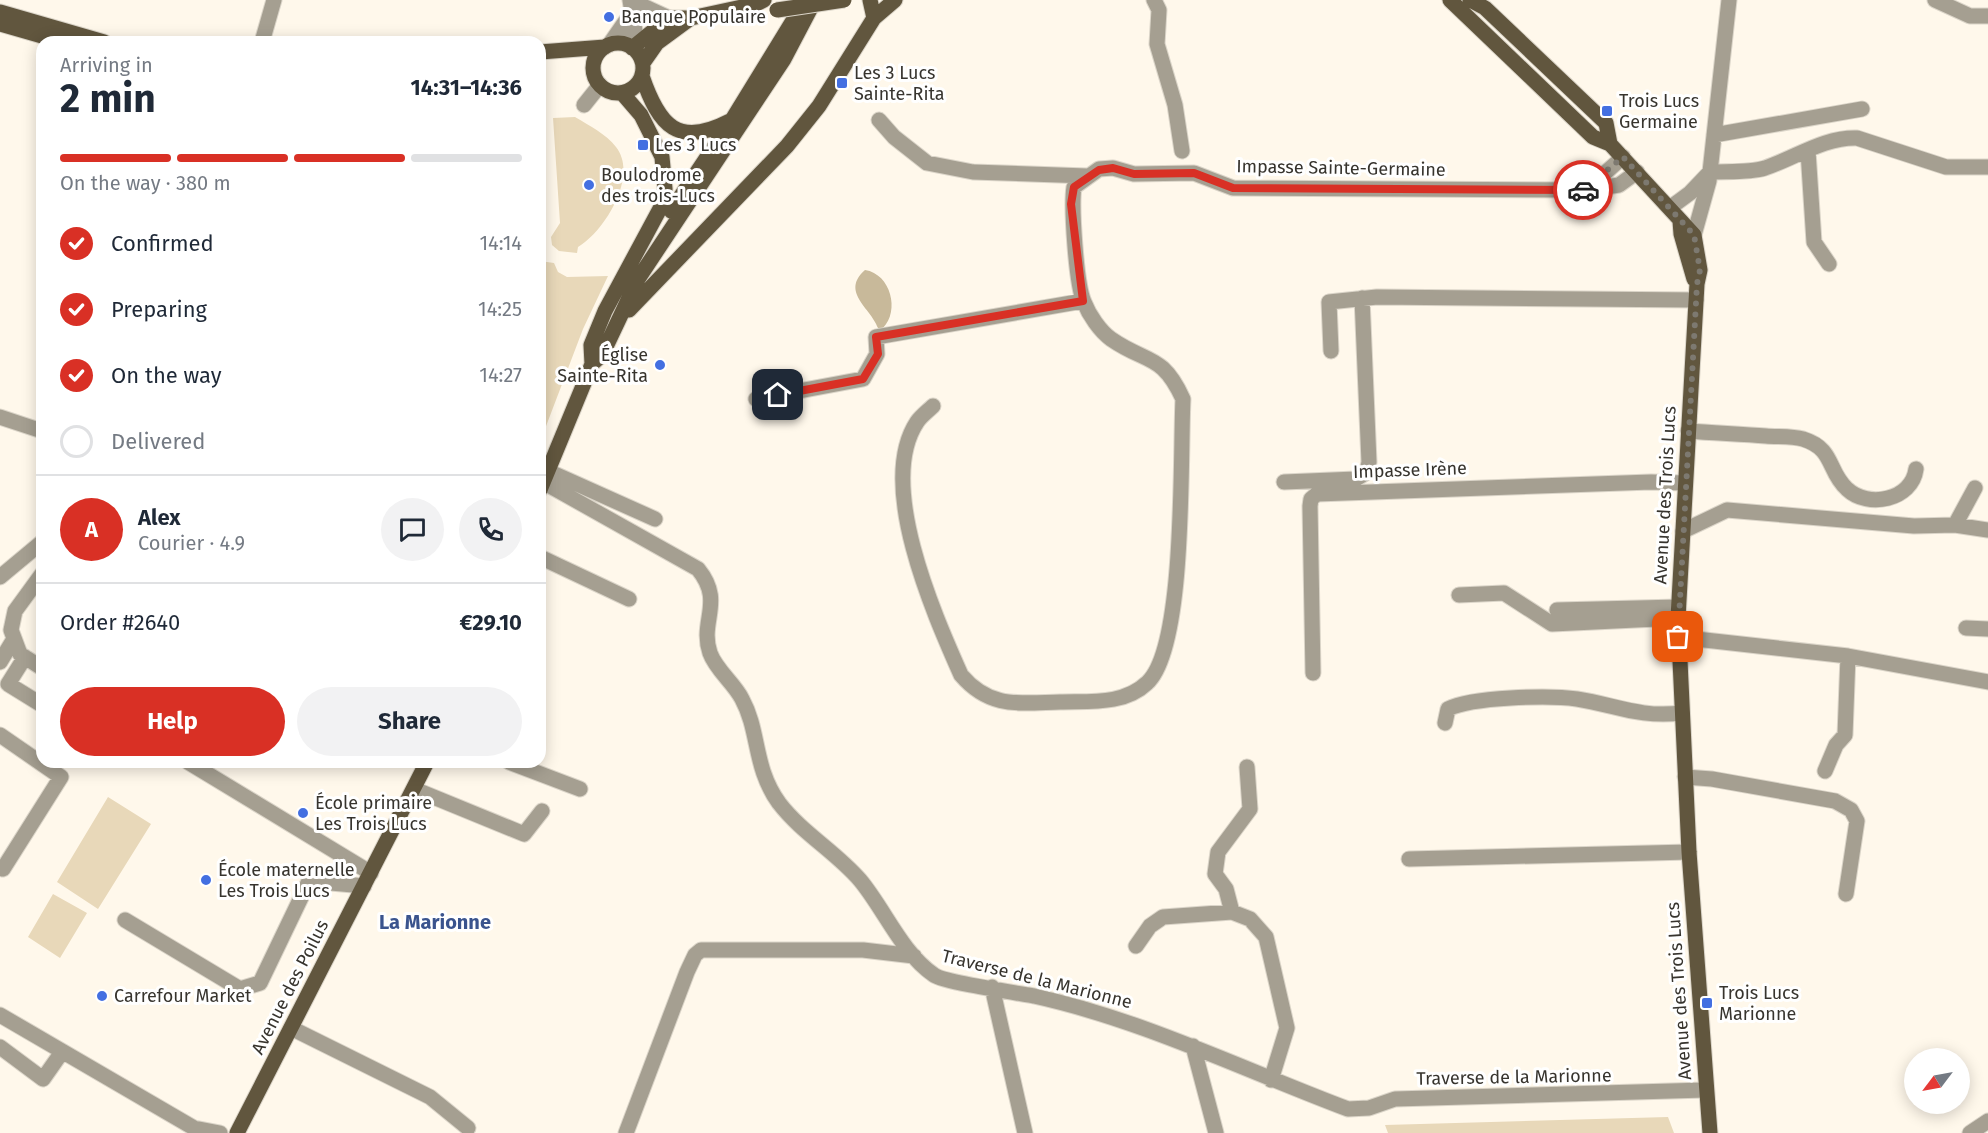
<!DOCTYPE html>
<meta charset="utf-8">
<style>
:root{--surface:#fff;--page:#f2f2f3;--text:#1f2937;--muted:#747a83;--line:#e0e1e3;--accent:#d93025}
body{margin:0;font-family:"Fira Sans",sans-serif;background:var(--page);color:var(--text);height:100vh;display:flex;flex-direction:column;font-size:22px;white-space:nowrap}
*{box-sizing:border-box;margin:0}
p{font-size:20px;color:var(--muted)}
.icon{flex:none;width:33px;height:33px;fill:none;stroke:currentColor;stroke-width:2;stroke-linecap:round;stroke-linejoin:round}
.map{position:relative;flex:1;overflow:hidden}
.details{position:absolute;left:36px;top:36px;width:510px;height:732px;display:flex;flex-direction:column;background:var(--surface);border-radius:18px;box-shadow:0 3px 15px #0003}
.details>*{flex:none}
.needle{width:39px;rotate:238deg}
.buttons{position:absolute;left:1904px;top:1048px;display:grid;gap:12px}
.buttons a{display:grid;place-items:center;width:66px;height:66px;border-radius:50%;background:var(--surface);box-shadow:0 3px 15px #0003;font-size:30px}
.pin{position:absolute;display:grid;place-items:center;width:51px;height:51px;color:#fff;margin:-26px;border-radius:12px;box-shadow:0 3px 9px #0006}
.courier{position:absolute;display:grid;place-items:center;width:60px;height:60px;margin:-30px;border:4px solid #d93025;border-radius:50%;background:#fff;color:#222;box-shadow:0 2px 8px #0007}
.overview em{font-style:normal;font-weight:700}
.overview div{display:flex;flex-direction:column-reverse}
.overview{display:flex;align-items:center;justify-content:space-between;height:102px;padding:0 24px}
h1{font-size:39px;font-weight:700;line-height:45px}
.bar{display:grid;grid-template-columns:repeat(4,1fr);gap:9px 6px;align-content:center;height:72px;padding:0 24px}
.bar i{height:8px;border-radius:4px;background:var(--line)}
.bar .current{background:var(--accent)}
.bar p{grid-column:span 4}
.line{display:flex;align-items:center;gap:15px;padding:0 24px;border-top:2px solid var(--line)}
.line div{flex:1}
.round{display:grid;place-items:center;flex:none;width:63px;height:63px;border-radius:32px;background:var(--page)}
ol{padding:0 24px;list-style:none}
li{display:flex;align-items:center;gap:18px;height:66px}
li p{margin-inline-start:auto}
li .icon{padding:6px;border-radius:50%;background:var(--accent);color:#fff;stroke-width:4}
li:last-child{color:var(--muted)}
li i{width:33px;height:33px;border:3px solid var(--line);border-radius:50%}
.primary-button{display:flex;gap:12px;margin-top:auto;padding:12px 24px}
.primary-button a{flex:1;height:69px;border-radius:36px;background:var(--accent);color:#fff;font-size:24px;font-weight:700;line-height:69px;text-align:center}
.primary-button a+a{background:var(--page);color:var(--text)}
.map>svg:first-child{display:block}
.green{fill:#e8d8b9}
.water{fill:#c8b99a}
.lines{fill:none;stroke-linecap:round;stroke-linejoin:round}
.minor-casing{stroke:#dbd5c9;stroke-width:17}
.major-casing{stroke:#dbd5c9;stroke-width:17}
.minor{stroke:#a59f91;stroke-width:15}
.major{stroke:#61563e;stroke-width:15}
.major-bridge-casing{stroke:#dbd5c9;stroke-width:17;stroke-linecap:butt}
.major-bridge{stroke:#61563e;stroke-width:15}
.done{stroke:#7d7970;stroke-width:6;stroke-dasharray:0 10.8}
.route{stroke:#d93025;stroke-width:8}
.poi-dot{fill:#436fe1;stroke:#fff;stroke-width:2}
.labels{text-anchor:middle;stroke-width:6;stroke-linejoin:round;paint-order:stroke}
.poi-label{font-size:18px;fill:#37342e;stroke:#fff;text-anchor:start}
.street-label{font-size:18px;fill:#37342e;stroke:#fff}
.neighbourhood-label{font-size:20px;font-weight:bold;fill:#3a538d;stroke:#fff}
</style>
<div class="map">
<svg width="1988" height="1133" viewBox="0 0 1988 1133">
<rect width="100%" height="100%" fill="#fff8eb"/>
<!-- green -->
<path class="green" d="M575 117C590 126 606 134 616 147 639 176 604 232 578 247L577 253 559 251 552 245 551 237 560 223 553 118Z
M540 261 554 263 558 272 567 277 608 276 583 329 540 442Z
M108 797 151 824 98 909 57 882Z
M53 894 87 913 60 958 28 937Z
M1668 1117 1674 1133H1388L1385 1125Z"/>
<!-- water -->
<path class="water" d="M865 270C891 274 900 311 883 328H878C871 308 840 292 865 270Z"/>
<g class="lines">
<!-- minor casing -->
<g class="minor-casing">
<path id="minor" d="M630 0 669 18
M1154 0 1159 10 1157 44 1175 105 1182 151
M1935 0 1970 16H1988
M262 42 274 0
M609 45 632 12
M628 45 635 31 630 0
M584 105 600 85
M879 120 894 137 927 163 973 172 1087 176
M1714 135 1862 109
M1808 151 1814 242 1829 264
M1710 172C1727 171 1749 173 1765 168 1797 157 1824 137 1857 138L1946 167H1988
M1587 189 1623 157
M1671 207 1690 193 1710 172
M1694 235 1709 181 1729 0
M1331 351 1329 302 1377 297 1696 300
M756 399 863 379 877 354 876 337 1083 301
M933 406C928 411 921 416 917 422 876 484 934 614 961 675 990 709 1019 703 1060 702 1090 701 1124 705 1147 683 1186 648 1180 456 1183 399 1162 353 1147 364 1111 339 1100 331 1089 315 1084 302 1076 284 1071 206 1074 187L1099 169 1113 168 1134 174 1194 173 1233 188 1586 190 1619 185 1637 172
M0 417 42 431
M1688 431C1714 433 1740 434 1766 436 1778 437 1792 436 1803 439 1835 449 1827 471 1847 489 1868 509 1912 500 1916 469
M548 471 655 519
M543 482 698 569C725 602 699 621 710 653 716 670 734 683 742 699 760 732 753 767 779 803 802 833 836 852 860 880 885 910 901 952 934 975 943 982 1017 993 1034 996 1143 1020 1244 1070 1348 1109L1369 1108 1395 1099 1705 1090
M1284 482 1356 479 1367 472 1369 462 1362 298
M1955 525 1975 488
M1683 531 1727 510 1914 526 1955 525 1988 530
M540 557 629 599
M42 574 15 611 11 630 20 654 42 668
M0 577 42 542
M1459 595 1504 593 1552 624 1678 618
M1557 610 1678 607
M1966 628 1988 629
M1678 637 1848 656 1988 682
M25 657 8 684 42 705
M0 662 14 639
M1313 673 1310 506 1311 499 1317 494 1651 482 1685 483
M1445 723 1448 709C1471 697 1549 695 1577 699 1616 705 1639 718 1682 713
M0 735 61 777 3 869
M188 762 371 873
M509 762 580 789
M1825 771 1836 745 1845 735 1848 656
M1685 777 1712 779 1835 801 1851 810 1857 821 1846 894
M414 789 524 834 542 811
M1409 859 1689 852
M1232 912 1226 889 1215 874 1218 852 1250 809 1247 767
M125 920 240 989 260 983 309 881 364 886
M1136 946 1150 926 1163 917 1232 912 1250 919 1266 937 1287 1028 1271 1080
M992 987 1025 1133
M0 1015 194 1128 220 1133
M291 1028 430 1097 468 1128
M1193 1046 1216 1133
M0 1047 43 1079 62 1052
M626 1133 687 972 695 955 701 950H863L914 956
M1970 1133 1988 1121"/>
</g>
<!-- major casing -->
<g class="major-casing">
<path id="major" d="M870 0 874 18
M1450 0 1593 137 1610 144 1694 235 1700 270 1697 284 1678 618 1689 852 1710 1133
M1470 0 1485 8 1606 123 1610 144
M0 12 104 42
M0 24 63 42
M593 68a25 25 0 1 1 50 0a25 25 0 1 1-50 0Z
M632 48 669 18H691L756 4 764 0
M540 52 605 47
M643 63 657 43 691 18
M642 76C659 126 678 148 730 121
M671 211 732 120 794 19
M1680 221 1681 234 1694 279
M629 310 787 146 819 106 874 18 895 0
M592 364 602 355 638 279 784 59 815 0
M540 490 592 364 591 345 605 311 662 205 665 189 662 157 641 115 622 93
M237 1133 427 762"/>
</g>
<!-- minor -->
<use href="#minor" class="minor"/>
<!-- major -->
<use href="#major" class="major"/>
<!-- major-bridge casing -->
<g class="major-bridge-casing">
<path id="major-bridge" d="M777 10 844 0"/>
</g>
<!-- major-bridge -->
<use href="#major-bridge" class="major-bridge"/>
</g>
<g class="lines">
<!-- done -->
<path class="done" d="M1583 190 1623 157 1694 235 1700 270 1697 284 1678 637"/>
<!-- route -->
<path class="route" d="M778 395 863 379 878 354 876 337 1083 301 1071 204 1074 187 1099 170 1113 168 1134 174 1194 173 1233 188 1583 190"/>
</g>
<!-- markers -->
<g class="poi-dot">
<circle cx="609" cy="17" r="6"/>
<rect x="836" y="77" width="12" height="12" rx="3"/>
<rect x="1601" y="105" width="12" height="12" rx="3"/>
<rect x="637" y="139" width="12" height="12" rx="3"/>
<circle cx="589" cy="185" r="6"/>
<circle cx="660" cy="365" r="6"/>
<circle cx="303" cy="813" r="6"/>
<circle cx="206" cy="880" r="6"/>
<circle cx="102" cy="996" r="6"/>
<rect x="1701" y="997" width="12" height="12" rx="3"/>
</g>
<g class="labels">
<!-- poi labels -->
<g class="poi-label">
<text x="621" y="23">Banque Populaire</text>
<text x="854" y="79">Les 3 Lucs<tspan x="854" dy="21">Sainte-Rita</tspan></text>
<text x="1619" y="107">Trois Lucs<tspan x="1619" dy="21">Germaine</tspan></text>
<text x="655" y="151">Les 3 Lucs</text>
<text x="601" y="181">Boulodrome<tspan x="601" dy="21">des trois-Lucs</tspan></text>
<text x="648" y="361" text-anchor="end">Église<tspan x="648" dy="21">Sainte-Rita</tspan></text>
<text x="315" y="809">École primaire<tspan x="315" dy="21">Les Trois Lucs</tspan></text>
<text x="218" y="876">École maternelle<tspan x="218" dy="21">Les Trois Lucs</tspan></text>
<text x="1719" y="999">Trois Lucs<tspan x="1719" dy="21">Marionne</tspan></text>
<text x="114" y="1002">Carrefour Market</text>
</g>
<!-- street labels -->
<g class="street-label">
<text transform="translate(1341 168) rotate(1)" y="6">Impasse Sainte-Germaine</text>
<text transform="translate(1410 470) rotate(-2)" y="6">Impasse Irène</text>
<text transform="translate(1665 495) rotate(-87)" y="6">Avenue des Trois Lucs</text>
<text transform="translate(1037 979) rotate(14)" y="6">Traverse de la Marionne</text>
<text transform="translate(290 987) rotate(-63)" y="6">Avenue des Poilus</text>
<text transform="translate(1679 991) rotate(-94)" y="6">Avenue des Trois Lucs</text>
<text transform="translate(1514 1077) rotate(-1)" y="6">Traverse de la Marionne</text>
</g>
<!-- neighbourhood labels -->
<g class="neighbourhood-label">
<text x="435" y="929">La Marionne</text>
</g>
</g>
</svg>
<div class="buttons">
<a><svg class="needle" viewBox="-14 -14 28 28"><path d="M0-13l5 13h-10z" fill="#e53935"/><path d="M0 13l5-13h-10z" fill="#747a83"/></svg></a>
</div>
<div class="pin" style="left:1678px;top:637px;background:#ea580c"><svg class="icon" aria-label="bag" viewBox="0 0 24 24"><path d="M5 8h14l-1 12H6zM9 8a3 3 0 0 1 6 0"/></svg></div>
<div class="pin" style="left:778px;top:395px;background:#1f2937"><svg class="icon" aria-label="home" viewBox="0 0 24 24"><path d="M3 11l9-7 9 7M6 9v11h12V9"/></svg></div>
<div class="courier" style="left:1583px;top:190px"><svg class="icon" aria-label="car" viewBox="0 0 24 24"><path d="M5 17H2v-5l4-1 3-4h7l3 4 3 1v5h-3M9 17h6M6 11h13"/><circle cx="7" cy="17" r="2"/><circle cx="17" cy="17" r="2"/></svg></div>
<section class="details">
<div class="overview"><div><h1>2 min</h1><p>Arriving in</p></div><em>14:31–14:36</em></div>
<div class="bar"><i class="current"></i><i class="current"></i><i class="current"></i><i></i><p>On the way · 380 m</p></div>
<ol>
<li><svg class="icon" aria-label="check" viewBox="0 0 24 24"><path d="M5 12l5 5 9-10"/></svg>Confirmed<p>14:14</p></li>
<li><svg class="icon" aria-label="check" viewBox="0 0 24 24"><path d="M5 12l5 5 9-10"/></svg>Preparing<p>14:25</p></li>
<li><svg class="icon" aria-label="check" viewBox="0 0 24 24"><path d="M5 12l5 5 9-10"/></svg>On the way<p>14:27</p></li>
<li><i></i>Delivered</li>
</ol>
<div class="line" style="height:108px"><b class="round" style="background:var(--accent);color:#fff">A</b><div><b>Alex</b><p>Courier · 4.9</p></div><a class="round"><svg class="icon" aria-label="chat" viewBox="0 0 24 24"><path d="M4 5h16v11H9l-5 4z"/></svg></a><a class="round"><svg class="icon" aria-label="phone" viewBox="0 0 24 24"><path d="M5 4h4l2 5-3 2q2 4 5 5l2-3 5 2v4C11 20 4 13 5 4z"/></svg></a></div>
<div class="line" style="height:78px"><div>Order #2640</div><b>€29.10</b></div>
<div class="primary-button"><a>Help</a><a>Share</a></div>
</section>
</div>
